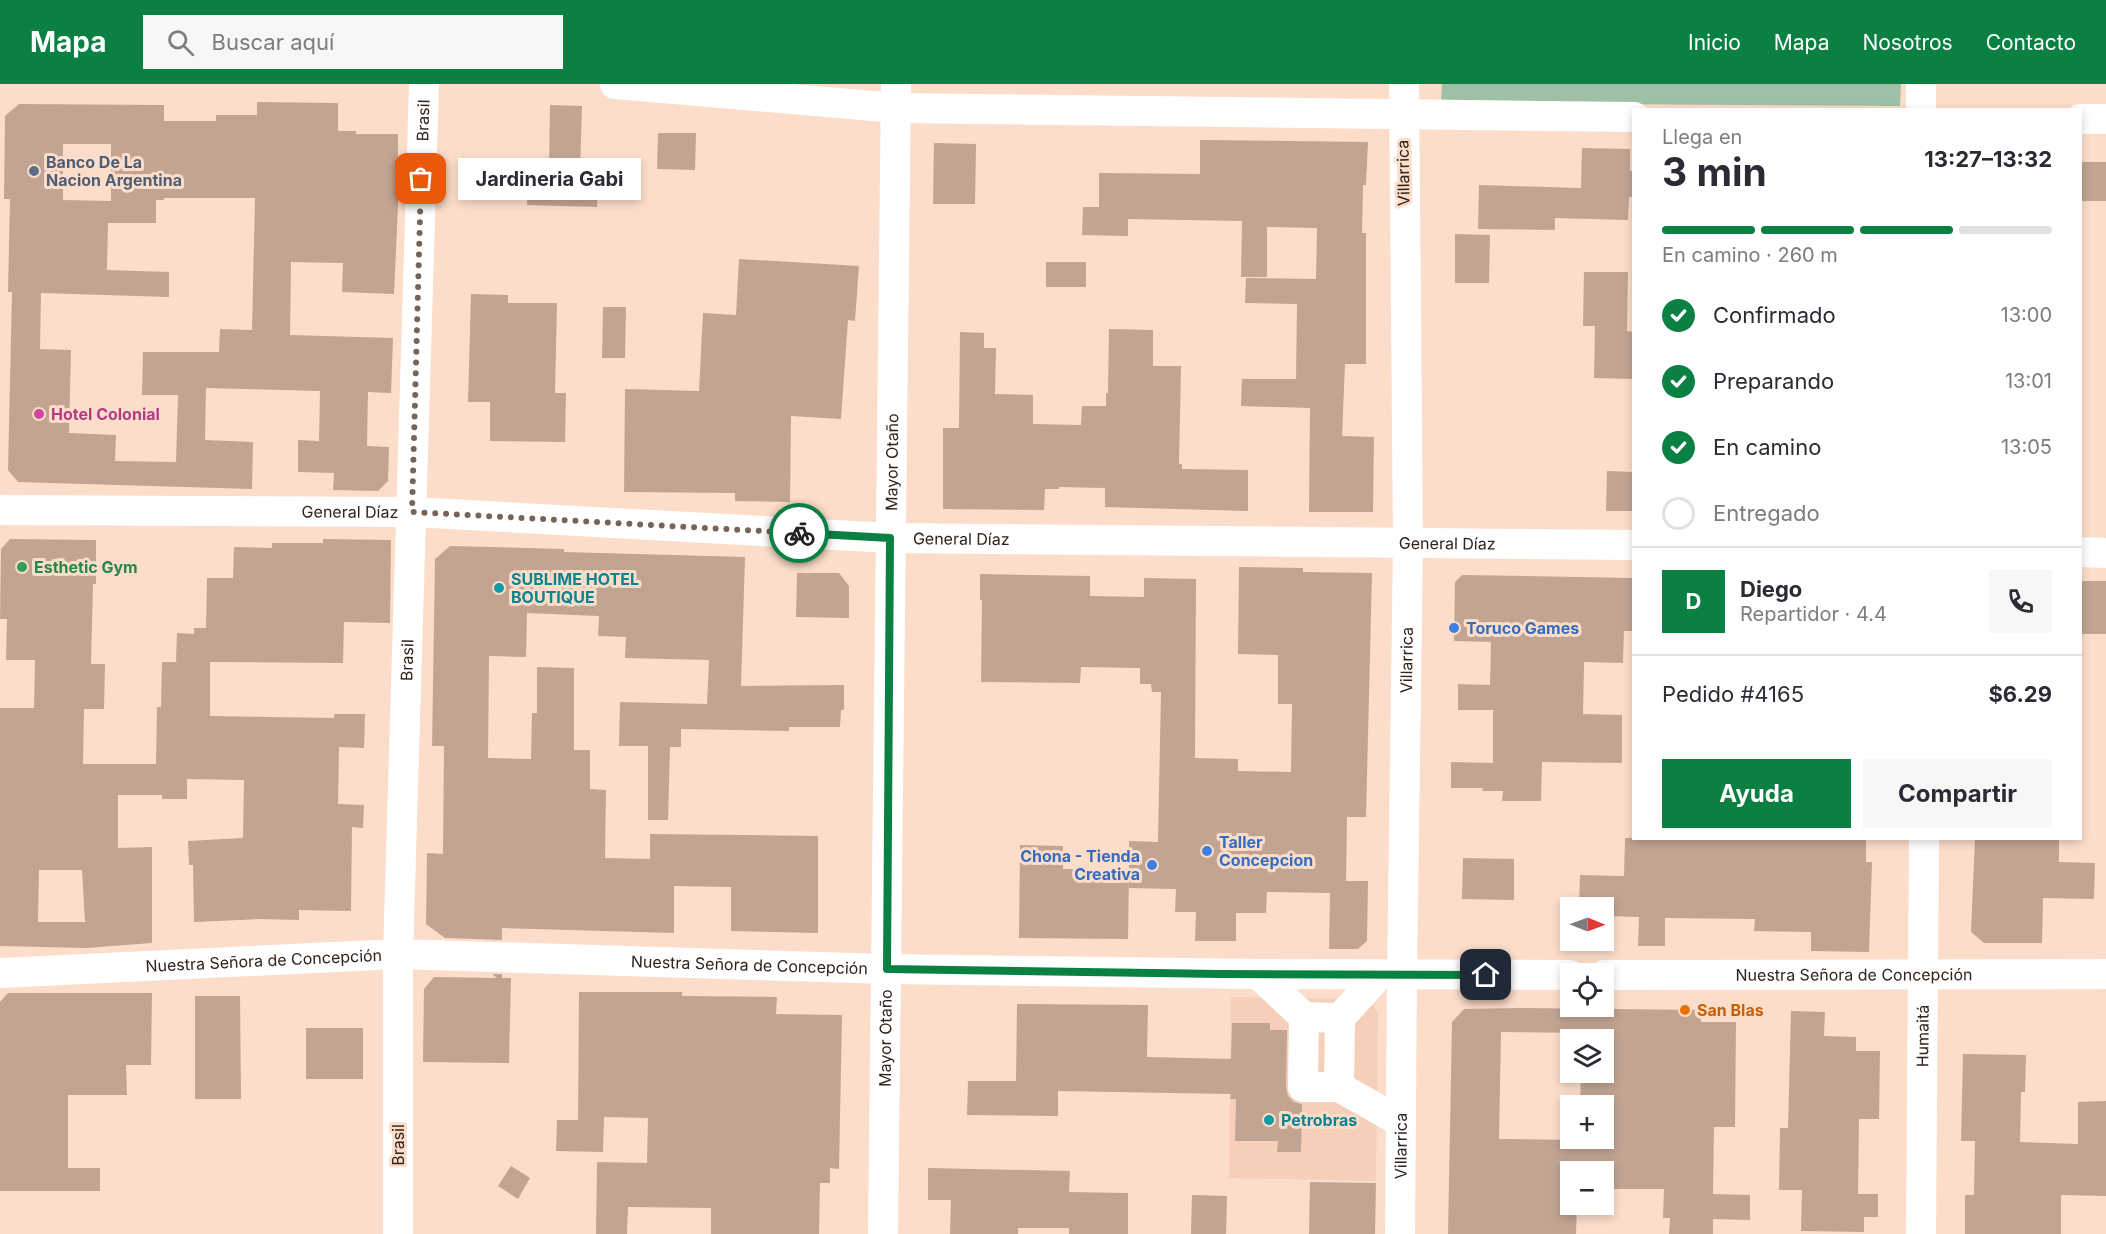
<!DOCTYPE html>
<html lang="es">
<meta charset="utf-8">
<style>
:root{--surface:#fff;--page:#f7f7f7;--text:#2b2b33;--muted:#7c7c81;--line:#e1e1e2;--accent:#0b8043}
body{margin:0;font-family:Inter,sans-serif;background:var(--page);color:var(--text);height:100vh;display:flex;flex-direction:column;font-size:22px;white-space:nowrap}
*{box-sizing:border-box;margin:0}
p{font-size:20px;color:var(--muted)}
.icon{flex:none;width:33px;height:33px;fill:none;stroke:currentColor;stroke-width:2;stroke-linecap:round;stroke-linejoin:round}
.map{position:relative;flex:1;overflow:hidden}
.panel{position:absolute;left:1632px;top:24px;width:450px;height:732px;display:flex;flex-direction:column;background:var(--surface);border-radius:0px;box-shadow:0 3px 9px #0003}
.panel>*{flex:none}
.needle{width:39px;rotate:91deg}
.buttons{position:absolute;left:1560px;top:813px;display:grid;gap:12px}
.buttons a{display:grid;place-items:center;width:54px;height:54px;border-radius:0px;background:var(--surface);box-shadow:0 3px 9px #0003;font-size:30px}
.pin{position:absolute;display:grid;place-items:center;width:51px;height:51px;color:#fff;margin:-26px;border-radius:12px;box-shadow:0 3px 9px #0006}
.courier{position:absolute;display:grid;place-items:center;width:60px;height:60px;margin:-30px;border:4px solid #0b8043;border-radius:50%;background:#fff;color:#222;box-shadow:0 2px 8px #0007}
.bubble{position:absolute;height:42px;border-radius:0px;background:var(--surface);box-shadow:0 3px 9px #0003;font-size:20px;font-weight:700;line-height:42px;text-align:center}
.overview em{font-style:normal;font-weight:700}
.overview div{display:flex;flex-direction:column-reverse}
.overview{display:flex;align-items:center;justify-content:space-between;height:102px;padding:0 30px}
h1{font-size:39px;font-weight:700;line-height:45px}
.bar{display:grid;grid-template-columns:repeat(4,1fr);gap:9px 6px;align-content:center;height:72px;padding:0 30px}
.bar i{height:8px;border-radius:4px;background:var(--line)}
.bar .on{background:var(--accent)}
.bar p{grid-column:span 4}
.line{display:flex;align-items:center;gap:15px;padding:0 30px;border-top:2px solid var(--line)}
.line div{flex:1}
.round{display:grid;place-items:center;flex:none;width:63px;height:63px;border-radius:0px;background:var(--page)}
ol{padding:0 30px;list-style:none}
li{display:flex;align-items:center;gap:18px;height:66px}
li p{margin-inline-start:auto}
li .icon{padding:6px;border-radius:50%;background:var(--accent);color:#fff;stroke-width:4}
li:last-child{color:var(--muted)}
li i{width:33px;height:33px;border:3px solid var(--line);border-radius:50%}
.cta{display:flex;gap:12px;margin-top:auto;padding:12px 30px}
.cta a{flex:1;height:69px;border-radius:0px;background:var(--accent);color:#fff;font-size:24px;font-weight:700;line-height:69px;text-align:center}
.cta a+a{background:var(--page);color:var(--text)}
header{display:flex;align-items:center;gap:36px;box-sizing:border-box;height:84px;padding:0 30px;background:var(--accent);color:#fff}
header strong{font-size:28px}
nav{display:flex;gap:33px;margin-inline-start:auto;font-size:21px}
.search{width:420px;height:54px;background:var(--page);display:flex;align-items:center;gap:15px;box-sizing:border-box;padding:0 21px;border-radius:0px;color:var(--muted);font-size:22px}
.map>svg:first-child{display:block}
.built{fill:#f5cfb9}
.green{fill:#9fc0a7}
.building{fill:#c2a492;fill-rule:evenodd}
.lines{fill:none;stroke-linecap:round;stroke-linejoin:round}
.minor{stroke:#fff;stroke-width:30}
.done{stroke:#776459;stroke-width:6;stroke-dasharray:0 10.8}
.route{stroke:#0b8043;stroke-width:8}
.service-dot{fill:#5c6f8a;stroke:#fcddca;stroke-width:2}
.hotel-dot{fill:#d1479c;stroke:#fcddca;stroke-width:2}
.leisure-dot{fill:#2e9e5b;stroke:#fcddca;stroke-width:2}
.culture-dot{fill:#0f9aa8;stroke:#fcddca;stroke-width:2}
.shop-dot{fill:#3f7fe0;stroke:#fcddca;stroke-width:2}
.food-dot{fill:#e8710a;stroke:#fcddca;stroke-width:2}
.labels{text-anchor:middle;stroke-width:6;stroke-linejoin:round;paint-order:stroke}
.street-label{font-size:16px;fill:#2f231c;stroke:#fcddca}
.service-label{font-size:16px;font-weight:bold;fill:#4e5e75;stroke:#fcddca;text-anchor:start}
.hotel-label{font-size:16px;font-weight:bold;fill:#b23c85;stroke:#fcddca;text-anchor:start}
.leisure-label{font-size:16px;font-weight:bold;fill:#27864d;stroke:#fcddca;text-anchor:start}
.culture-label{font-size:16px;font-weight:bold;fill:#0d838f;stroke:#fcddca;text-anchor:start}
.shop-label{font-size:16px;font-weight:bold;fill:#366cbe;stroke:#fcddca;text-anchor:start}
.food-label{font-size:16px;font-weight:bold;fill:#c56008;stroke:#fcddca;text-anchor:start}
</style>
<header>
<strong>Mapa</strong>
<div class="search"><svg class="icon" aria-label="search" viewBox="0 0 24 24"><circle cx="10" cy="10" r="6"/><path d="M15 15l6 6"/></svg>Buscar aquí</div>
<nav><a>Inicio</a><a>Mapa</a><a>Nosotros</a><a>Contacto</a></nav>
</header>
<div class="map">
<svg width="2106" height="1150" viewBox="0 0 2106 1150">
<rect width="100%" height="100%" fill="#fcddca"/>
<!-- built -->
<path class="built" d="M1231 913 1362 915 1373 920 1378 929 1376 1097 1229 1094Z"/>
<!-- green -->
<path class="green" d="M1442 0H1901L1900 22 1441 19Z"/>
<!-- building -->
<path class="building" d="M257 18 338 19V47H356V50H398V122L394 210 342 208 343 179 291 178 290 251 393 254 391 309 368 308 367 362 389 363 388 397 378 407 333 406 334 389 298 388V356L319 357 320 307 206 304 205 356 253 358 252 405 18 398 8 386 12 208H8L10 115H4L5 32 19 20 164 21V37H216V31H257ZM63 60H111V117L63 116ZM164 114H255L252 246 220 245 219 268H143L142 311H178L176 378 115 377 116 351 69 349 71 266 40 265 41 209 169 213V188L107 186 108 139H156V116H164Z
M550 21 582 22 580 88H599L597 123 527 121 528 87H549Z
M658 49H696L695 86 657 85Z
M1200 56 1368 58 1366 101H1363L1362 149H1366V280H1345L1342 352 1374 353 1373 428H1309L1310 324 1241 322 1242 295H1296L1297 220 1245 219 1246 194 1316 195 1317 144 1267 143V193H1241L1242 137 1128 135V152L1082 151 1083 123H1099V89L1200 90Z
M934 59 976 60 975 120H933Z
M1582 64 1630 65V87H1634V113H1629L1628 136 1555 134V146L1478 145 1479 101 1581 104Z
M2080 78H2106V117H2080Z
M1455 150 1490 151 1489 199H1455Z
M739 175 859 182 855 237 848 236 841 335 791 332 790 418 735 417V409L624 408 625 305 699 307 703 229 736 231Z
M1046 178H1086V203H1046Z
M1584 188H1628L1627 247 1634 248V295L1594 294 1595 242H1583Z
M471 210 508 211V219H557L555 309H566L565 358 490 357V318H468Z
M603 223H626L625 274H602Z
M1109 245 1153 246V282H1181L1179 380H1182V385L1248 386V427L1105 423V404L1059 403V405H1045L1044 426 943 425V344H959L960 248 984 249V264H996L995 310 1033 311V340L1081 341 1082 322H1106V309H1108Z
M1607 387 1634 388V427H1606Z
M10 455 96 456V500H93L91 580H105L104 625H84L83 680H156L157 623H161L162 578H176L177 549 194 550V544H206L207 494H233L234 463 272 464V459H323V455L391 456 390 539 344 538 343 579 210 578V632L334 634V630H365L364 664 339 663 338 720 364 721 363 744 352 743 351 827 299 826V836L260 835 194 838 193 781H189L188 757 243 754 244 696 187 695V715H162V711H118V764L152 763V859L86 864 0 862V624H34L35 576H6L7 535H0L1 465ZM39 786H82L85 838H38Z
M450 462 564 465V468L745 473 741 602 844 601V626H841L840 643H789V647L681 645V663H670L668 736H648V662H619L620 618 707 620 709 576 625 574 626 553 598 552 599 532 527 529 526 573 489 572 488 674 531 675 532 629H537V583L574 584V666H590V705L606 706 605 774 650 775V750L818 752V849L731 847V803L674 802V849L502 844V856L445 854 426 840 427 769 443 770 444 662H432L435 475Z
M1239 483 1303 484V488L1372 489 1366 733H1347L1346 797H1368L1367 857 1358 865H1329L1330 809 1267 808 1266 829H1236V857H1195L1196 828H1175L1176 805 1129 804V757L1158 758 1161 608H1152L1151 600H1140V584L1081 583 1080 599 981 598 982 517 980 515V490L1090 492V512L1144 513V494L1196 495 1195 674 1238 675V687L1291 688 1292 620H1278V571L1238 570Z
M797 489H839L849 502V534L796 533Z
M1462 491 1634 494V547H1624L1623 579 1584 578V582L1583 630 1622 631V679L1542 678 1541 717H1502L1503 707H1482L1483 704H1451V678L1493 679V626H1458V600L1490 601 1491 558 1454 557 1455 498Z
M2080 497H2106V550H2080Z
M1625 754H1866V778H1872L1869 868 1811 867V848L1754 847 1755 835 1665 834V862H1638L1639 833 1604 832V824H1579L1580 791 1624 792Z
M1975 754H2059V778L2095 779 2094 815 2043 814 2042 859H1984L1971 848Z
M1020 761 1063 762V785L1129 786 1128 855 1019 854Z
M1463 774 1514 775V816L1462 815Z
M492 890H502V894H511L509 979 423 978 424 905 434 893 497 894Z
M579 908H682V912L777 913 776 930 842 931 839 1085 830 1084V1099H820L819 1150H711V1124L628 1123 627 1150H596L597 1078 647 1079 648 1034 604 1033 603 1068 556 1067 557 1036H578Z
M8 909H152L151 981H126L127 1011H68V1084H100V1107H0V918Z
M195 912H240L241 1015H195Z
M1017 920 1148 921 1147 973 1231 975 1232 939H1270V946H1287L1286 1003 1288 1012 1294 1018 1302 1020 1301 1068H1277L1278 1057H1235L1236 1015H1230L1231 1010 1058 1007V1032L967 1031 968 997H1016Z
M1518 924 1701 926V938H1736L1735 1043H1714L1713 1107V1110L1750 1111V1136L1713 1135V1150H1669L1670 1134H1663L1664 1105H1604V1088H1570V1120H1577L1576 1150H1448L1452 938 1464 925ZM1501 948 1582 949 1581 956H1604V988H1581L1580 1022H1604V1054H1580V1056L1499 1055Z
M1791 927 1825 928 1824 952 1856 953V967H1880L1879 1035H1859L1858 1110H1878V1133H1864V1148L1801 1147 1802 1106H1779L1780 1044H1788Z
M306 944H363V995H306Z
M1963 970 2026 971 2025 1008H2021L2020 1058 2078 1060V1018L2106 1017V1112L2061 1111V1150H1965V1111H1974L1975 1057H1961Z
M511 1082 530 1094 518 1115 498 1102Z
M928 1084 1070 1087 1069 1108 1128 1109V1150H1069V1144H1018V1150H950L951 1116H928Z
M1310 1098 1376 1099 1375 1150H1309Z
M1192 1111 1227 1112 1226 1150H1191Z"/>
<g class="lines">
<!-- minor -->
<g class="minor">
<path d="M615 0 896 24 1634 33"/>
<path d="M1921 26V0"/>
<path d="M2080 35H2106"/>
<path id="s1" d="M0 426 412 428 890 454 1634 461"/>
<path d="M2080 468 2106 469"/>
<path id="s2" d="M0 889 398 870 887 885 1258 890 1570 891"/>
<path d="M1258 890 1304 933 1340 934 1379 891"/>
<path id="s3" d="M1604 891 2106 890"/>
<path d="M1304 933 1303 1003H1339L1401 1038"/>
<path d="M1339 1003 1340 934"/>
<path id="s4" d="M398 1150V870L424 0"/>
<path id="s5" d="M883 1150 896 0"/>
<path id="s6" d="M1400 1150 1402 891 1408 459 1404 0"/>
<path id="s7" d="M1921 1150 1924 754"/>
</g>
</g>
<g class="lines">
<!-- done -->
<path class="done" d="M421 95 412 428 799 449"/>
<!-- route -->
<path class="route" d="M799 449 890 454 887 885 1221 890 1486 891"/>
</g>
<!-- markers -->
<circle class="service-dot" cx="34" cy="87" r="6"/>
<circle class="hotel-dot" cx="39" cy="330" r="6"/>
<circle class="leisure-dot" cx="22" cy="483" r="6"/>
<g class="culture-dot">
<circle cx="499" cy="504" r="6"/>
<circle cx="1269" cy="1036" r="6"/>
</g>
<g class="shop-dot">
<circle cx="1454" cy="544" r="6"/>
<circle cx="1207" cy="767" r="6"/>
<circle cx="1152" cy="781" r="6"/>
</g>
<circle class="food-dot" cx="1685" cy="926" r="6"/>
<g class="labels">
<!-- street labels -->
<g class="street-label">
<text dy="6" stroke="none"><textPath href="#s4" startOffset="1114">Brasil</textPath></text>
<text transform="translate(1403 89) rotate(-91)" y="6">Villarrica</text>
<text dy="6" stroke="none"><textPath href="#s5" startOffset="772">Mayor Otaño</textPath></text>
<text dy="6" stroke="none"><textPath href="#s1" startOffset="350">General Díaz</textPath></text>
<text dy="6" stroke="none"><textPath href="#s1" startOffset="962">General Díaz</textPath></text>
<text dy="6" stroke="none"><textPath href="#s1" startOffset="1448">General Díaz</textPath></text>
<text dy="6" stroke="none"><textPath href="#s4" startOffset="574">Brasil</textPath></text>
<text dy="6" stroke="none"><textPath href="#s6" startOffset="574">Villarrica</textPath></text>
<text dy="6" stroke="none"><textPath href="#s2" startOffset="264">Nuestra Señora de Concepción</textPath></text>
<text dy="6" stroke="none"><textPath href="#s2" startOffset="750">Nuestra Señora de Concepción</textPath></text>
<text dy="6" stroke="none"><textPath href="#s3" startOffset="250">Nuestra Señora de Concepción</textPath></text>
<text dy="6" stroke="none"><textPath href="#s7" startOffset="198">Humaitá</textPath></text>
<text dy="6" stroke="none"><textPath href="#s5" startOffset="196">Mayor Otaño</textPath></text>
<text transform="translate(398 1061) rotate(-90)" y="6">Brasil</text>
<text dy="6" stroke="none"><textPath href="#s6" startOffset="88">Villarrica</textPath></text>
</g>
<!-- service labels -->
<g class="service-label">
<text x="46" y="84">Banco De La<tspan x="46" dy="18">Nacion Argentina</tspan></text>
</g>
<!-- hotel labels -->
<g class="hotel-label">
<text x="51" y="336">Hotel Colonial</text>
</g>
<!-- leisure labels -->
<g class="leisure-label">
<text x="34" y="489">Esthetic Gym</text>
</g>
<!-- culture labels -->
<g class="culture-label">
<text x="511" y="501">SUBLIME HOTEL<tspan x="511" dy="18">BOUTIQUE</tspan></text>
<text x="1281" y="1042">Petrobras</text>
</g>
<!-- shop labels -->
<g class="shop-label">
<text x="1466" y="550">Toruco Games</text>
<text x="1219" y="764">Taller<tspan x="1219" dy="18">Concepcion</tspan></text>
<text x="1140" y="778" text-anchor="end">Chona - Tienda<tspan x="1140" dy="18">Creativa</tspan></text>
</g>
<!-- food labels -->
<g class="food-label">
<text x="1697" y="932">San Blas</text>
</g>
</g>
</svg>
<div class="buttons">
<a><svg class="needle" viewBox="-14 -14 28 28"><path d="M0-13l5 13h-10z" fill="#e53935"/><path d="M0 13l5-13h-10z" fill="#7c7c81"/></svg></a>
<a><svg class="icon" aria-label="locate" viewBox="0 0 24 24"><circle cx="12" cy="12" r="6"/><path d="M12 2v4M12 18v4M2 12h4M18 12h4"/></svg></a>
<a><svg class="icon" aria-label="layers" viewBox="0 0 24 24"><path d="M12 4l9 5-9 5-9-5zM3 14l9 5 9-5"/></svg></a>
<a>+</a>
<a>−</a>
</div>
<div class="pin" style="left:421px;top:95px;background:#ea580c"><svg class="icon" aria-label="bag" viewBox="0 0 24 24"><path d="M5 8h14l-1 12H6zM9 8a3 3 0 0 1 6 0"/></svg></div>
<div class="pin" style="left:1486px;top:891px;background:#1f2937"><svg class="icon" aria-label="home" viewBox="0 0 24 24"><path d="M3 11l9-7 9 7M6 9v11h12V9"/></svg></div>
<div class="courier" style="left:799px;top:449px"><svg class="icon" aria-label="bike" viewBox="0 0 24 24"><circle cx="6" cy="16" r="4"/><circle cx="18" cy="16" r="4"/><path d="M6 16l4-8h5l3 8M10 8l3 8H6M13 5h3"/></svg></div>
<div class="bubble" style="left:458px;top:74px;width:183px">Jardineria Gabi</div>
<section class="panel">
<div class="overview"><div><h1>3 min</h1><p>Llega en</p></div><em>13:27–13:32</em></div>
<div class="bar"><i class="on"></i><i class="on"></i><i class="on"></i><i></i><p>En camino · 260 m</p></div>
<ol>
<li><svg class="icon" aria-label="check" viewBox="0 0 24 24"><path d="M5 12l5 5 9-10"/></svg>Confirmado<p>13:00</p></li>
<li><svg class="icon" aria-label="check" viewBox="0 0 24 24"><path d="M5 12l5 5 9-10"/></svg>Preparando<p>13:01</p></li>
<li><svg class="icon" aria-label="check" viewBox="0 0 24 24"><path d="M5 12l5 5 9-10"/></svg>En camino<p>13:05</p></li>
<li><i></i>Entregado</li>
</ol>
<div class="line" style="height:108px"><b class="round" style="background:var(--accent);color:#fff">D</b><div><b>Diego</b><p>Repartidor · 4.4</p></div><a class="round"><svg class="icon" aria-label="phone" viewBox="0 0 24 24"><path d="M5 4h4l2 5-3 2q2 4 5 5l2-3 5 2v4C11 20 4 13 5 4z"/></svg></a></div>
<div class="line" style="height:78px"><div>Pedido #4165</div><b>$6.29</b></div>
<div class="cta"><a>Ayuda</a><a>Compartir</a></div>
</section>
</div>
